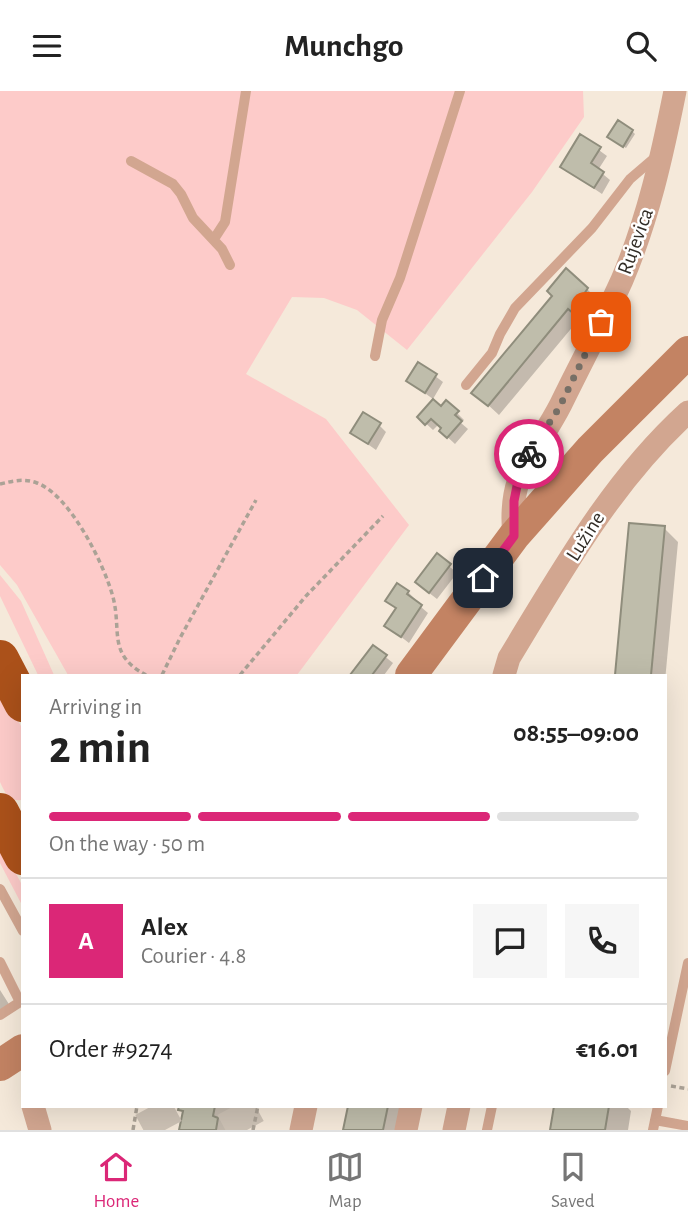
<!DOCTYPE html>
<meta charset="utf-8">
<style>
:root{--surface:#fff;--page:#f6f6f6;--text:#222;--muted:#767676;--line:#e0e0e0;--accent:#db2777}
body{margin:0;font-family:"Alegreya Sans",sans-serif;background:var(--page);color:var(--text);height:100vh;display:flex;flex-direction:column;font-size:26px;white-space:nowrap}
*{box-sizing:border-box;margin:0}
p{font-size:23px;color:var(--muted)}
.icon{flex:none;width:38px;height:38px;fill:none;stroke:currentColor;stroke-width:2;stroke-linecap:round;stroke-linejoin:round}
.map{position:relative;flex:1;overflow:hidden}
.panel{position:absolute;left:21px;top:583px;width:646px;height:434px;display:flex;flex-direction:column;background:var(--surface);border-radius:0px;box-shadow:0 7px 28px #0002}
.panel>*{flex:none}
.pin{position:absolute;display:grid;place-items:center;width:60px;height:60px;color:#fff;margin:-30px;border-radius:14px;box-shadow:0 4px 10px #0006}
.courier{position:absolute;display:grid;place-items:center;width:70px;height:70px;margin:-35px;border:5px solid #db2777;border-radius:50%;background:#fff;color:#222;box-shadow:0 2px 9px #0007}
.head em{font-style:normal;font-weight:600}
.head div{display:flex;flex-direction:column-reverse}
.head{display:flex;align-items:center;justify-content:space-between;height:119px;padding:0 28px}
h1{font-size:46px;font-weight:600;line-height:52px}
.bar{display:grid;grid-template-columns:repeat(4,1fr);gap:10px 7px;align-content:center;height:84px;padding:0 28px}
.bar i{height:9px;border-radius:5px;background:var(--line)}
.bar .selected{background:var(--accent)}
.bar p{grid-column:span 4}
.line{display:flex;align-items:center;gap:18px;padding:0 28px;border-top:2px solid var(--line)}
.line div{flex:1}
.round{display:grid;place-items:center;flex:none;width:74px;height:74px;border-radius:0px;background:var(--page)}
header{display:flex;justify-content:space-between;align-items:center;height:91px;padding:0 28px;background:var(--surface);font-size:32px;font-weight:600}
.tab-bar{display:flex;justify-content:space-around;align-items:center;height:98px;border-top:2px solid var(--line);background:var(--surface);font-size:19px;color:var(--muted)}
.tab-bar a{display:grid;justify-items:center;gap:4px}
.tab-bar .selected{color:var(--accent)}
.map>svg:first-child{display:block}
.green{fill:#fdcbc9}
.shadow{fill:#0003}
.building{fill:#bfbdab;stroke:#8f8d7c;stroke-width:2}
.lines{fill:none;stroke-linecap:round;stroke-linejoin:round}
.highway-tunnel{stroke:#cec3b6;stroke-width:38;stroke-dasharray:38 19;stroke-linecap:butt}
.path{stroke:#aba296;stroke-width:3.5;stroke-dasharray:5 3.5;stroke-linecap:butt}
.lane{stroke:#d2a690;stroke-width:10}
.street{stroke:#d2a690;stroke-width:23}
.secondary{stroke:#c38363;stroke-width:32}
.highway{stroke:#ab511a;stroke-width:38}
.done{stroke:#766f66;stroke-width:7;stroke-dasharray:0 12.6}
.route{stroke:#db2777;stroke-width:9}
.labels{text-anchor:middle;stroke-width:5;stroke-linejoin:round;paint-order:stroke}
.street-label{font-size:21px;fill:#322d27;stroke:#fff}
</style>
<header><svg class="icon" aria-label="menu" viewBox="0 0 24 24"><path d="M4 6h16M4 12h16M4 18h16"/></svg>Munchgo<svg class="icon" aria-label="search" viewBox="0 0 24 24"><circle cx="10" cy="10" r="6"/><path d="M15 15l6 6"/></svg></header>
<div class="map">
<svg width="688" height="1039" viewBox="0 0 688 1039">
<rect width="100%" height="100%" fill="#f5e9da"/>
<!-- green -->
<path class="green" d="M0 0H583L584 26 532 101 407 259 357 219 324 207 292 206 246 283 326 328 409 434 297 584H68L17 494 0 474Z
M0 484 21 510 54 584H38L0 505Z
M0 595 23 639 21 709C8 711 5 701 0 691Z
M0 751 23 796V816L0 772Z"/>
<!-- shadow -->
<path class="shadow" d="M632 40 635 43 626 57 613 49Z
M581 46 607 65 598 79 610 89 602 103 562 76Z
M587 198 598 209 593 214 596 217 584 231 580 227 499 324 474 301Z
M419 273 443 291 433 308 408 290Z
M447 312 464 329 461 332 468 338 455 353 441 340 443 338 439 333 433 339 419 326 441 318Z
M379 334 386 341 376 359 352 342Z
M631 434 664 437 678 451 665 590V584H616Z
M437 465 457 482 437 508 424 498Z
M398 494 408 501 415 508 414 510 428 522 409 552 387 535 397 519 387 510Z
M373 556 393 572 384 584H353Z
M0 899 12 918 0 926Z
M181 1015H244L241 1029 235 1027 233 1039H181L184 1023 180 1019Z
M350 1015H411L406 1039H345Z
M556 1015H626L631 1020 628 1039H551Z"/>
<!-- building -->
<path class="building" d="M618 29 633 39 623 56 607 46Z
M580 43 601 56 591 72 604 81 594 97 560 76Z
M566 177 588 197 584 203 587 205 573 222 568 218 488 315 471 302 552 205 547 200Z
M418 271 437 283 425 302 406 290Z
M433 308 441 315 446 309 459 320 455 324 462 330 447 347 439 340 441 337 431 328 425 334 417 326Z
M363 321 381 332 368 353 350 342Z
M629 432 665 435 651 584H615Z
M437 462 451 473 429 502 415 491Z
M397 492 409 500 407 503 422 514 401 546 384 535 396 517 385 510Z
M373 554 387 564 372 584H350Z
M179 1015H215L213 1025 218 1027 216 1039H179L183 1020 178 1019Z
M348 1015H388L383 1039H343Z
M554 1015H609L605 1039H550Z"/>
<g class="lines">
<!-- highway-tunnel -->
<path class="highway-tunnel" d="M152 1015 165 1039
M234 1015 247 1039"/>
<!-- path -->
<path class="path" d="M0 393C13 390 24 387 37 392 70 404 104 473 113 506 122 541 107 563 146 584
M162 584 180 547 256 409
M240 584 306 505 383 425
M671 995 688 998
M133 1039 137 1015
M253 1039 258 1015"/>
<!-- lane -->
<path class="lane" d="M131 70 173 93 181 103 193 127 222 158 230 174
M214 148 225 131 246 0
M375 265 382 229 400 187 460 0
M466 294 492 262 500 243 515 217 592 137 630 88 658 64
M0 798 23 840
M0 871 20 911 0 924
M665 980 688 872
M655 1029 688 1035
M487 1039 492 1015
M653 1039 658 1015"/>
<!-- street -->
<path class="street" d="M514 445C507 381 535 364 561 313 581 272 603 231 622 189 648 128 662 65 675 0
M504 584 509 567C562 480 612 390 688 321
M33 1015 40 1039
M301 1039 306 1015
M406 1039 411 1015
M454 1039 459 1015"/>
<!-- secondary -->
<path class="secondary" d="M411 584 514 445 590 359 688 261
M0 974 23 959"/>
<!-- highway -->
<path class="highway" d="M0 568 23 612
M0 721 23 765"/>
</g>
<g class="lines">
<!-- done -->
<path class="done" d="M529 363 559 317 601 231"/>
<!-- route -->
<path class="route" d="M483 487 514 445V410L518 390 529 363"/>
</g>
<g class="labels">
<!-- street labels -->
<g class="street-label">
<text transform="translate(635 150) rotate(-70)" y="7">Rujevica</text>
<text transform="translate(585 445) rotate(-58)" y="7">Lužine</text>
</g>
</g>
</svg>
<div class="pin" style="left:601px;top:231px;background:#ea580c"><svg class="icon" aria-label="bag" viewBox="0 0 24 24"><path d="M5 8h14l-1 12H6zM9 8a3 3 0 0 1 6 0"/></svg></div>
<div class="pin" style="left:483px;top:487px;background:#1f2937"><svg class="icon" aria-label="home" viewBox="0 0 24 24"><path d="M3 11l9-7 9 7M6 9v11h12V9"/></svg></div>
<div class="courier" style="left:529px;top:363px"><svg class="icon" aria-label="bike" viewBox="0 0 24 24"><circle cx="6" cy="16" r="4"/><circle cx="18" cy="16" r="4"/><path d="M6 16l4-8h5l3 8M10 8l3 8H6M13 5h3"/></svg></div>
<section class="panel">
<div class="head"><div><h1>2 min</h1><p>Arriving in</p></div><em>08:55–09:00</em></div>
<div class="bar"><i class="selected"></i><i class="selected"></i><i class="selected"></i><i></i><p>On the way · 50 m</p></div>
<div class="line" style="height:126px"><b class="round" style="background:var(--accent);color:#fff">A</b><div><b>Alex</b><p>Courier · 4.8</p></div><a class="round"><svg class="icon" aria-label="chat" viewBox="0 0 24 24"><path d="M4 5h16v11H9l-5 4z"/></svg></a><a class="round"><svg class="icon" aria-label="phone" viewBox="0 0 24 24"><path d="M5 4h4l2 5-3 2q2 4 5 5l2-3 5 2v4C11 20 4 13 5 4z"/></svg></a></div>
<div class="line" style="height:91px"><div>Order #9274</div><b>€16.01</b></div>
</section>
</div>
<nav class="tab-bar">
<a class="selected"><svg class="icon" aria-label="home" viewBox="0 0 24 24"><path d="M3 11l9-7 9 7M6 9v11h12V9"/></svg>Home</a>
<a><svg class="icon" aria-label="map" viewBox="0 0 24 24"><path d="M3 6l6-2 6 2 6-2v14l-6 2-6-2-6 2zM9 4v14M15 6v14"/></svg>Map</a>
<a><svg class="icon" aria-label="saved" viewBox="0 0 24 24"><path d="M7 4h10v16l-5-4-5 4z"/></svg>Saved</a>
</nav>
